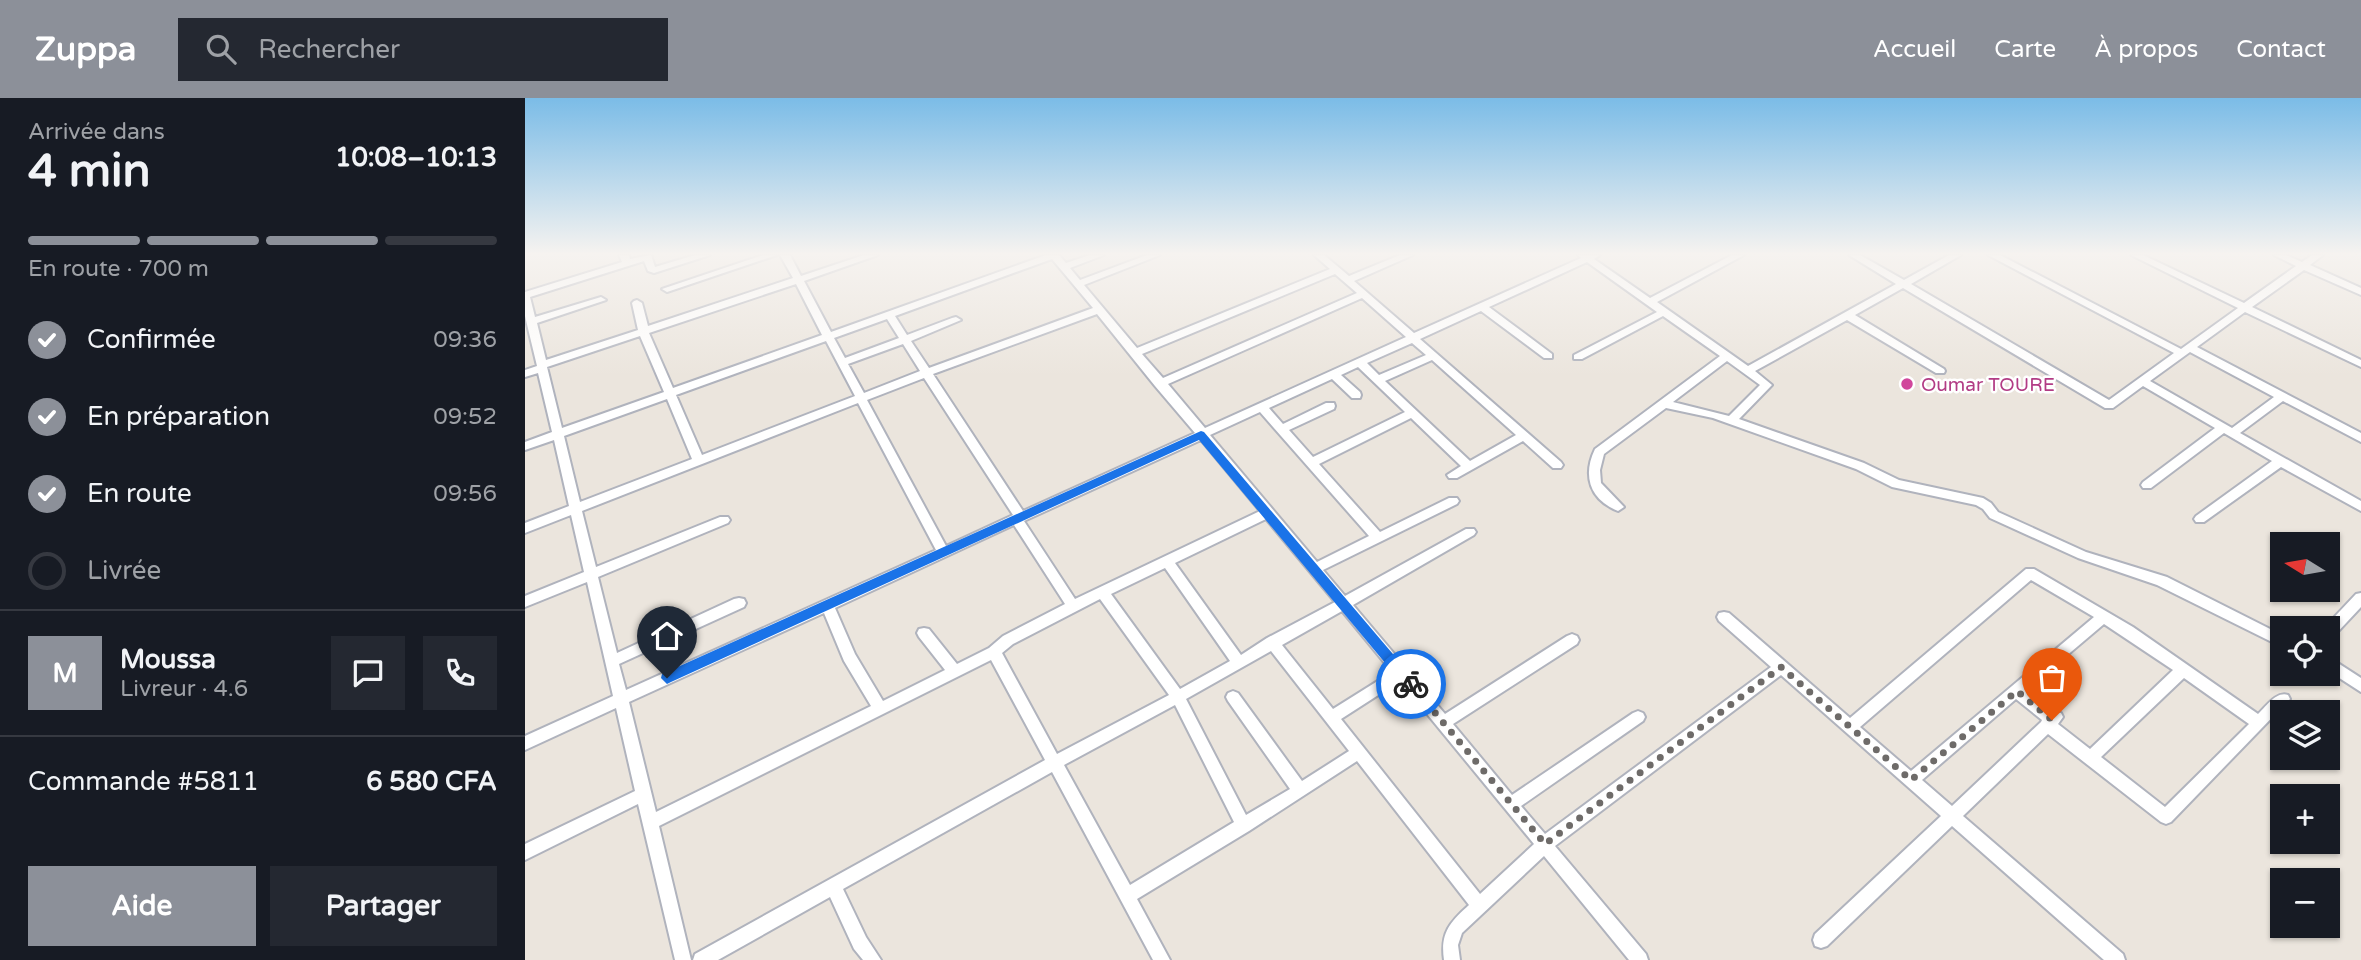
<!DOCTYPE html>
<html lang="fr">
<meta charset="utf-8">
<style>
:root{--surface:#171b24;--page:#242831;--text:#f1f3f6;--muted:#9ea1a6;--line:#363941;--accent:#8c9099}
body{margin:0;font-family:"Varela Round",sans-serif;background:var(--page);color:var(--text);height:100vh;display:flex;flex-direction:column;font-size:26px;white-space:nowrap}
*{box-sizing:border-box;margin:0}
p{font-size:23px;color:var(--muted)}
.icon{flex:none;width:38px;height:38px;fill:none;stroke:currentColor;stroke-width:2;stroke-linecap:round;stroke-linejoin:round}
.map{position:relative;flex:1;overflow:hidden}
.panel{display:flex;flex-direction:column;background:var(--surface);width:525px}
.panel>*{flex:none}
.needle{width:46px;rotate:281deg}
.tools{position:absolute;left:1745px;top:434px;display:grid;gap:14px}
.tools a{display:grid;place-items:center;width:70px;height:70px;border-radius:0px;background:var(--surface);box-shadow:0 2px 5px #0004;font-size:35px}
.pin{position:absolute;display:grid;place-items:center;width:60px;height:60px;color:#fff;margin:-72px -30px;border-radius:50% 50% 50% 0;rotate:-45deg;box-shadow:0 0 7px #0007}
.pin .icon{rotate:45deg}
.courier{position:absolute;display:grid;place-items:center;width:70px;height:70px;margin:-35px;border:5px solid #1a73e8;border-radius:50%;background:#fff;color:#222;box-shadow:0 2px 9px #0007}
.headline em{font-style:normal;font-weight:700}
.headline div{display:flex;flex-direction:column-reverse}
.headline{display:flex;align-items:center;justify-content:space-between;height:119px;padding:0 28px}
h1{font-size:46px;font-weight:700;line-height:52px}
.bar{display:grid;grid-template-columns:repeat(4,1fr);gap:10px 7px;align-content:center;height:84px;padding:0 28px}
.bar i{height:9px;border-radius:5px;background:var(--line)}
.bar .active{background:var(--accent)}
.bar p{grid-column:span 4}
.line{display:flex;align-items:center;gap:18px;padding:0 28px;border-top:2px solid var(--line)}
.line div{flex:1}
.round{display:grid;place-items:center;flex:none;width:74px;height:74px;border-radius:0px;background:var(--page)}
ol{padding:0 28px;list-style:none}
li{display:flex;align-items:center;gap:21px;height:77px}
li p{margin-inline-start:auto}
li .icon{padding:7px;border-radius:50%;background:var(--accent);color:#fff;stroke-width:4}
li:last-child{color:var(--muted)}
li i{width:38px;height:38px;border:4px solid var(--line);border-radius:50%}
.primary-button{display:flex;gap:14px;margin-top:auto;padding:14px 28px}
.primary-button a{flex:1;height:80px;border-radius:0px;background:var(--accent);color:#fff;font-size:28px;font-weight:700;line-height:80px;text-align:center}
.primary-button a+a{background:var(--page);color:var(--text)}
header{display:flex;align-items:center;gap:42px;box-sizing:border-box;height:98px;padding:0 35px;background:var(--accent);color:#fff}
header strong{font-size:33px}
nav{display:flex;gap:38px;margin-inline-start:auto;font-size:24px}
.search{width:490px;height:63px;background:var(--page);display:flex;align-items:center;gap:18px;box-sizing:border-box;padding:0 24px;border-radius:0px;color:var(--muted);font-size:26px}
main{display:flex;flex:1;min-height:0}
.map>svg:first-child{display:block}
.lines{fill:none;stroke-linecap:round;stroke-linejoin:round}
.minor-casing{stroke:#b0b3bd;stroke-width:4}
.minor{fill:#fff;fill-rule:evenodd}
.route{fill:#1a73e8}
.done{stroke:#6e6b69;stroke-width:7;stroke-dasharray:0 12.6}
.hotel-dot{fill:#d1479c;stroke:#fff;stroke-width:2.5}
.labels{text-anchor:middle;stroke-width:5;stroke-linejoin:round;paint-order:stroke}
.hotel-label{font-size:19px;fill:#b23c85;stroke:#fff;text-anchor:start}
</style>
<header>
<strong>Zuppa</strong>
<div class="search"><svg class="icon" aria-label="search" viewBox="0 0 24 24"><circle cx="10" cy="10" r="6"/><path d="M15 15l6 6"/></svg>Rechercher</div>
<nav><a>Accueil</a><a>Carte</a><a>À propos</a><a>Contact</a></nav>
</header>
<main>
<section class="panel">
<div class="headline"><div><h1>4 min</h1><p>Arrivée dans</p></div><em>10:08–10:13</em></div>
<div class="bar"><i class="active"></i><i class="active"></i><i class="active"></i><i></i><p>En route · 700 m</p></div>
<ol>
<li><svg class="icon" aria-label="check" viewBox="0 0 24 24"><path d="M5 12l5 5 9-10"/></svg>Confirmée<p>09:36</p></li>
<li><svg class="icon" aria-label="check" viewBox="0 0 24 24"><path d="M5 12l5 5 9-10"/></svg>En préparation<p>09:52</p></li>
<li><svg class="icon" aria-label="check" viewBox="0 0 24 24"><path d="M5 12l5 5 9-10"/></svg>En route<p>09:56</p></li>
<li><i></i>Livrée</li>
</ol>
<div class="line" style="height:126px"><b class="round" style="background:var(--accent);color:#fff">M</b><div><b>Moussa</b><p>Livreur · 4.6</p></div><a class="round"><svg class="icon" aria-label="chat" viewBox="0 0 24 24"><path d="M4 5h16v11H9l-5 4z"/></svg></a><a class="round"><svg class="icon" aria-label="phone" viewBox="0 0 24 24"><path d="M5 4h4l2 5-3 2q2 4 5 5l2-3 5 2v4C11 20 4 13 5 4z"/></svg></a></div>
<div class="line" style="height:91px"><div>Commande #5811</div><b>6 580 CFA</b></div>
<div class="primary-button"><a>Aide</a><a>Partager</a></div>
</section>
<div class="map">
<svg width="1836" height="862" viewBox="0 0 1836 862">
<rect width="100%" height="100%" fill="#ebe5dd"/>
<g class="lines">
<!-- minor casing -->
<g class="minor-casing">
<path id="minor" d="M94 157H104L105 161 126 157 130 169 170 157H185L129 175 123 173 119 163 5 199 10 219 76 199 81 202 12 225 21 262 113 232 107 205 109 203 112 202 117 205 123 228 268 180 255 157H265L276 178 339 157H353L279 183 306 234 521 157H534L541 165 565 157H579L545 170 555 182 622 157H635L559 187 612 250 805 171 789 157H799L824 178 875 157H888L829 183 889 235 1056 160 1053 157H1075L1069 161 1125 200 1207 157H1219L1132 204 1223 268 1371 186 1324 157H1335L1379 182 1424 157H1436L1386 186 1584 302 1649 255 1463 157H1475L1656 251 1713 210 1606 157H1618L1719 205 1771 168 1749 157H1761L1777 164 1787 157H1798L1785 167 1836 190V197L1779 172 1727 209 1836 262V269L1720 214 1672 249 1836 335V344L1758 303 1715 335 1836 403V413L1756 369 1679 424H1671L1669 421 1671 418 1747 363 1699 335 1626 390H1618L1616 387 1618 384 1690 330 1618 288 1588 310H1580L1378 190 1330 217 1419 271 1420 273 1419 275H1411L1322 222 1230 273 1247 287 1214 321 1339 365 1374 382 1458 400 1466 405 1473 414 1561 454 1642 479 1757 537V549L1632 487 1553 460 1465 420 1458 411 1451 407 1367 389 1331 371 1188 320 1141 310 1079 356 1075 372 1076 385 1099 409 1093 413C1065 402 1057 378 1070 351L1195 258 1138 218 1057 261H1049V257L1132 214 1062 164 964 209 1027 256V260H1019L956 213 895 241 1036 364 1038 367 1036 370H1028L998 343 932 380H924L922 377 936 368 886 320 794 366 855 434 924 400H932L934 403 932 406 798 472 820 498 941 431H949L951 434 949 437 828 507 920 616 1042 538 1047 536 1052 538 1054 542 1052 546 928 626 987 697 1108 615 1113 613 1118 615 1120 619 1118 623 996 708 1020 736 1246 569 1194 523 1192 519 1194 515 1199 514 1204 515 1325 620 1501 471H1509L1608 529 1733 616C1741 609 1751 593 1763 597L1765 601 1646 724 1641 726 1636 724 1523 636 1438 718 1598 856 1600 862H1579L1427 728 1302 848 1296 850 1290 848 1288 842 1290 836 1416 718 1256 577 1030 748 1121 856 1123 862H1104L1019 758 937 835 933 847 935 862H919C915 835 925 824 944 807L832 663 724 733 612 801 645 862H628L527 674 318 791 341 839 356 862H338L329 851 305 799 193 862H168L170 856 520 662 466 562 134 728 166 862H150L113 706 0 762V746L110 693 91 610 0 652V638L88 598 62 484 0 509V498L59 474 46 417 0 435V425L44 408 29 342 0 352V344L27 334 13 275 0 279V272L12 268 0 218V194L97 164ZM527 161 568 210 404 270 386 243 436 222 431 219 427 220 382 237 370 218ZM810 176 832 195 638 280 617 256ZM271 186 297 237 148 290 124 235ZM837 200 881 239 680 330 643 286ZM572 216 630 288 670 335 498 413 408 276ZM362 221 374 240 320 260 309 240ZM115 238 139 294 37 330 22 269ZM301 243 330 298 177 357 151 297ZM887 245 901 257 854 277 842 265ZM378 246 395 273 339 295 323 266ZM1665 254 1749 299 1707 330 1625 283ZM907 262 991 337 945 363 860 283ZM1202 263 1235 287 1204 318 1148 304ZM833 269 880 314 788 359 764 332 809 311 810 308 809 305H801L758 326 744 310 807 281 827 300H835L836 297 835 294 816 277ZM399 280 488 417 421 448 342 302ZM142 301 167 361 55 404 39 338ZM333 305 411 452 101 592 94 566 219 509 221 505 219 501 214 500 209 501 92 555 73 479 203 425 205 422 203 419H195L71 469 57 413ZM735 314 844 438 792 464 685 337ZM676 342 735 413 550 501 499 423ZM741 421 810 504 742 540 716 557 650 465ZM489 427 540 506 478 538 464 550 432 566 404 531 399 530 394 531 392 535 394 539 420 572 358 603 330 556 310 510ZM640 470 705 563 655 591 586 496ZM1506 482 1569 519 1386 673 1335 629ZM575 501 644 597 532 656 477 555 488 546ZM817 513 867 574 808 611 757 547ZM299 515 319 563 346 608 131 714 104 604ZM1579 526 1648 572 1565 651 1533 626 1538 619 1536 615 1528 614 1501 592ZM746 553 824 653 777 683 713 595 708 593 703 595 701 599 703 603 765 691 721 717 661 601ZM1659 580 1724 626 1640 709 1576 659ZM875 583 1009 746 955 796 816 621ZM1491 601 1517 622 1516 624 1427 708 1397 682ZM650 607 709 724 605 787 539 667Z
M238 157H252L145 193 142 194 137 191Z
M1836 495V509L1807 540 1802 541V530H1799L1831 496Z
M1802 558 1836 580V594L1802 572Z"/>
</g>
<!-- minor -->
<use href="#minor" class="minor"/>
</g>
<!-- sky -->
<linearGradient id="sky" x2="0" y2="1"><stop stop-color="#7bbce7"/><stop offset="0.56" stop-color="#f6f3f0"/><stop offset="1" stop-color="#f6f3f0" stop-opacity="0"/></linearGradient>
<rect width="1836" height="278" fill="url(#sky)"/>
<!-- route -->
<path class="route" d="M676 333 679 334 890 582V590H881L674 342 146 584 142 586 136 580 137 576Z"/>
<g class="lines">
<!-- done -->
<path class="done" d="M886 586 1020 746 1256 569 1386 682 1492 593 1527 622"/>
</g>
<!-- markers -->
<circle class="hotel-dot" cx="1382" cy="286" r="7"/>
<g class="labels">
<!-- hotel labels -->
<g class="hotel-label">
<text x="1396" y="293">Oumar TOURE</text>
</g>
</g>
</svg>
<div class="tools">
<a><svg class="needle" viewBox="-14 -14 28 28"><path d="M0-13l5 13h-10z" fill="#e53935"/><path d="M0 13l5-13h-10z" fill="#9ea1a6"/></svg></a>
<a><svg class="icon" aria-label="locate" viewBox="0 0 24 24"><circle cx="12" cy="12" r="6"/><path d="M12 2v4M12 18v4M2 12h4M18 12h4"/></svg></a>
<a><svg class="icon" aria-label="layers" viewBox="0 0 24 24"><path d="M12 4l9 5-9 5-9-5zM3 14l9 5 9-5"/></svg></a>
<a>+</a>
<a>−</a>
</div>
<div class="pin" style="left:1527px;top:622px;background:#ea580c"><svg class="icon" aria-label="bag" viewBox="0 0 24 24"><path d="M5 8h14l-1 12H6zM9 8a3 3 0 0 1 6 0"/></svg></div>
<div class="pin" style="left:142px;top:580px;background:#1f2937"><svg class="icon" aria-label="home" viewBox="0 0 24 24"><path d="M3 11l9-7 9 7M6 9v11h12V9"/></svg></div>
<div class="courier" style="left:886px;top:586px"><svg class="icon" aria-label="bike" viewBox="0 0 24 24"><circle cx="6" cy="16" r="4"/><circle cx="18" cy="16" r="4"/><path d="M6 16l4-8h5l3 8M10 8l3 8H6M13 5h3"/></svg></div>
</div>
</main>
